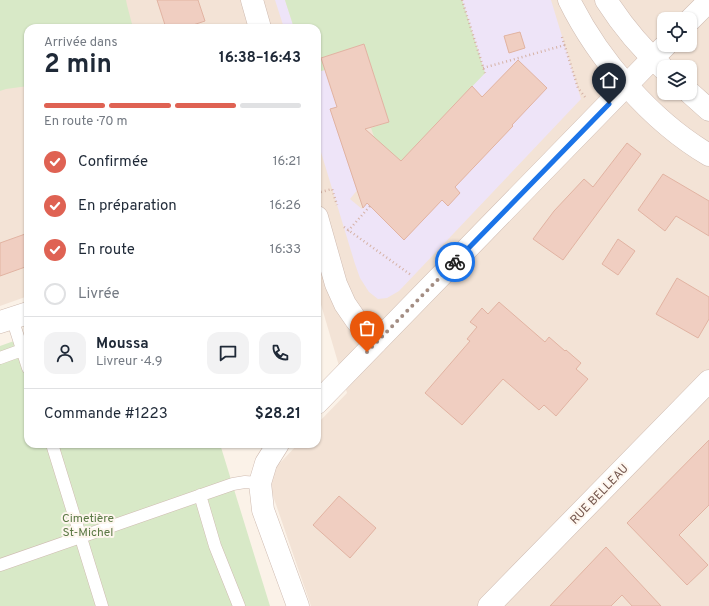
<!DOCTYPE html>
<html lang="fr">
<meta charset="utf-8">
<style>
:root{--surface:#fff;--page:#f2f2f3;--text:#1f2937;--muted:#747a83;--line:#e0e1e3;--accent:#df6253}
body{margin:0;font-family:Overpass,sans-serif;background:var(--page);color:var(--text);height:100vh;display:flex;flex-direction:column;font-size:15px;white-space:nowrap}
*{box-sizing:border-box;margin:0}
p{font-size:13px;color:var(--muted)}
.icon{flex:none;width:22px;height:22px;fill:none;stroke:currentColor;stroke-width:2;stroke-linecap:round;stroke-linejoin:round}
.map{position:relative;flex:1;overflow:hidden}
.sheet{position:absolute;left:24px;top:24px;width:297px;height:424px;display:flex;flex-direction:column;background:var(--surface);border-radius:12px;box-shadow:0 1px 3px #0004}
.sheet>*{flex:none}
.tools{position:absolute;left:657px;top:12px;display:grid;gap:8px}
.tools a{display:grid;place-items:center;width:40px;height:40px;border-radius:8px;background:var(--surface);box-shadow:0 1px 3px #0004;font-size:20px}
.pin{position:absolute;display:grid;place-items:center;width:34px;height:34px;color:#fff;margin:-41px -17px;border-radius:50% 50% 50% 0;rotate:-45deg;box-shadow:0 0 4px #0007}
.pin .icon{rotate:45deg}
.courier{position:absolute;display:grid;place-items:center;width:40px;height:40px;margin:-20px;border:3px solid #1a73e8;border-radius:50%;background:#fff;color:#222;box-shadow:0 1px 5px #0007}
.headline em{font-style:normal;font-weight:700}
.headline div{display:flex;flex-direction:column-reverse}
.headline{display:flex;align-items:center;justify-content:space-between;height:68px;padding:0 20px}
h1{font-size:26px;font-weight:700;line-height:30px}
.bar{display:grid;grid-template-columns:repeat(4,1fr);gap:6px 4px;align-content:center;height:48px;padding:0 20px}
.bar i{height:5px;border-radius:3px;background:var(--line)}
.bar .active{background:var(--accent)}
.bar p{grid-column:span 4}
.line{display:flex;align-items:center;gap:10px;padding:0 20px;border-top:1px solid var(--line)}
.line div{flex:1}
.round{display:grid;place-items:center;flex:none;width:42px;height:42px;border-radius:12px;background:var(--page)}
ol{padding:0 20px;list-style:none}
li{display:flex;align-items:center;gap:12px;height:44px}
li p{margin-inline-start:auto}
li .icon{padding:4px;border-radius:50%;background:var(--accent);color:#fff;stroke-width:4}
li:last-child{color:var(--muted)}
li i{width:22px;height:22px;border:2px solid var(--line);border-radius:50%}
.map>svg:first-child{display:block}
.residential{fill:#f3e3d6;fill-rule:evenodd}
.education{fill:#eee4f8;fill-rule:evenodd}
.green{fill:#d8e9c7}
.building{fill:#f0cec1;stroke:#e1b3a2}
.lines{fill:none;stroke-linecap:round;stroke-linejoin:round}
.service-casing{stroke:#cfbbb1;stroke-width:13}
.minor-casing{stroke:#cfbbb1;stroke-width:23}
.tertiary-casing{stroke:#cfbbb1;stroke-width:23}
.path{stroke:#d5b1a4;stroke-width:2.5;stroke-dasharray:1 3;stroke-linecap:butt}
.service{stroke:#fff;stroke-width:12}
.minor{stroke:#fff;stroke-width:22}
.tertiary{stroke:#fff;stroke-width:22}
.done{stroke:#a38d83;stroke-width:4;stroke-dasharray:0 7.2}
.route{stroke:#1a73e8;stroke-width:5}
.labels{text-anchor:middle;stroke-width:4;stroke-linejoin:round;paint-order:stroke}
.street-label{font-size:12px;fill:#74564d;stroke:#fef6ee}
.park-label{font-size:12px;fill:#5b7945;stroke:#fef6ee}
</style>
<div class="map">
<svg width="709" height="606" viewBox="0 0 709 606">
<rect width="100%" height="100%" fill="#fbf2e8"/>
<!-- residential -->
<path class="residential" d="M0 0H709V606H311L271 490V477L279 464 298 444H317V424L347 393 317 291V28H28V296L0 306ZM664 19H690V45H664ZM664 67H690V93H664Z"/>
<!-- education -->
<path class="education" d="M275 0H285L294 28H284Z
M462 0H551L581 99 399 291 387 298 378 299 369 292 360 278 355 264 317 139V72L325 70 337 107 331 110 356 187 358 189 350 199 362 209 367 203 404 240 442 200 448 205 460 193 455 187 513 126 509 123 546 88 518 60 487 92V101L472 86 485 73ZM520 32 525 48 509 53 504 36Z"/>
<!-- green -->
<path class="green" d="M0 0H126L127 5 133 28H28V86L6 89 0 91Z
M285 0H462L485 73 401 161 383 162 371 128 389 122 364 44 321 58 325 70 317 72V28H294Z
M28 336V444H220L270 606H0V346Z"/>
<!-- building -->
<path class="building" d="M157 0H198L205 21 184 28H166Z
M520 32 525 48 509 53 504 36Z
M364 44 389 122 365 129 401 161 472 86 482 97 518 60 547 88 512 125 513 126 455 187 460 193 448 206 442 200 404 240 367 203 363 208 330 109 337 107 321 58Z
M627 143 641 154 563 260 533 239 554 211 584 179 593 187Z
M663 174 709 201V236L676 216 665 231 638 210Z
M28 233V266L0 276V243Z
M618 239 635 251 618 275 602 264Z
M677 278 709 297V319L698 338 656 314Z
M499 302 545 342 549 337 565 351 566 350 581 363 576 369 588 379 556 416 544 405 539 410 503 379 462 425 425 393 470 341 467 339 477 327 470 322 482 308 488 314Z
M709 440V505L679 535 708 565 687 585 627 523Z
M339 496 376 528 350 558 313 525Z
M606 547 661 606H632L622 595 611 606H550Z"/>
<g class="lines">
<!-- service casing -->
<g class="service-casing">
<path id="service" d="M12 318 28 368
M0 358 22 350
M52 444 102 606
M200 495 215 546 239 606
M0 565 233 484 245 482 260 483"/>
</g>
<!-- minor casing -->
<g class="minor-casing">
<path id="minor" d="M252 0 260 28
M690 20 709 1
M652 59 666 45
M317 217 336 284 345 304 356 320 376 342
M0 322 28 313
M489 606 709 381"/>
</g>
<!-- tertiary casing -->
<g class="tertiary-casing">
<path id="tertiary" d="M569 0C598 59 651 121 709 155
M606 0C622 25 642 49 664 69
M690 93 709 110
M317 403 652 59
M278 444 266 463 260 483 263 510 298 606"/>
</g>
<!-- path -->
<path class="path" d="M462 0 485 73
M562 37 578 88 585 97
M483 68 565 45
M317 193 332 189 337 205
M344 227 411 275
M348 231 370 206"/>
<!-- service -->
<use href="#service" class="service"/>
<!-- minor -->
<use href="#minor" class="minor"/>
<!-- tertiary -->
<use href="#tertiary" class="tertiary"/>
</g>
<g class="lines">
<!-- done -->
<path class="done" d="M367 352 455 262"/>
<!-- route -->
<path class="route" d="M455 262 609 104"/>
</g>
<g class="labels">
<!-- street labels -->
<g class="street-label">
<text transform="translate(599 494) rotate(-46)" y="4">RUE BELLEAU</text>
</g>
<!-- park labels -->
<g class="park-label">
<text x="88" y="522">Cimetière<tspan x="88" dy="14">St-Michel</tspan></text>
</g>
</g>
</svg>
<div class="tools">
<a><svg class="icon" aria-label="locate" viewBox="0 0 24 24"><circle cx="12" cy="12" r="6"/><path d="M12 2v4M12 18v4M2 12h4M18 12h4"/></svg></a>
<a><svg class="icon" aria-label="layers" viewBox="0 0 24 24"><path d="M12 4l9 5-9 5-9-5zM3 14l9 5 9-5"/></svg></a>
</div>
<div class="pin" style="left:367px;top:352px;background:#ea580c"><svg class="icon" aria-label="bag" viewBox="0 0 24 24"><path d="M5 8h14l-1 12H6zM9 8a3 3 0 0 1 6 0"/></svg></div>
<div class="pin" style="left:609px;top:104px;background:#1f2937"><svg class="icon" aria-label="home" viewBox="0 0 24 24"><path d="M3 11l9-7 9 7M6 9v11h12V9"/></svg></div>
<div class="courier" style="left:455px;top:262px"><svg class="icon" aria-label="bike" viewBox="0 0 24 24"><circle cx="6" cy="16" r="4"/><circle cx="18" cy="16" r="4"/><path d="M6 16l4-8h5l3 8M10 8l3 8H6M13 5h3"/></svg></div>
<section class="sheet">
<div class="headline"><div><h1>2 min</h1><p>Arrivée dans</p></div><em>16:38–16:43</em></div>
<div class="bar"><i class="active"></i><i class="active"></i><i class="active"></i><i></i><p>En route · 70 m</p></div>
<ol>
<li><svg class="icon" aria-label="check" viewBox="0 0 24 24"><path d="M5 12l5 5 9-10"/></svg>Confirmée<p>16:21</p></li>
<li><svg class="icon" aria-label="check" viewBox="0 0 24 24"><path d="M5 12l5 5 9-10"/></svg>En préparation<p>16:26</p></li>
<li><svg class="icon" aria-label="check" viewBox="0 0 24 24"><path d="M5 12l5 5 9-10"/></svg>En route<p>16:33</p></li>
<li><i></i>Livrée</li>
</ol>
<div class="line" style="height:72px"><a class="round"><svg class="icon" aria-label="person" viewBox="0 0 24 24"><circle cx="12" cy="8" r="4"/><path d="M4 21q1-7 8-7t8 7"/></svg></a><div><b>Moussa</b><p>Livreur · 4.9</p></div><a class="round"><svg class="icon" aria-label="chat" viewBox="0 0 24 24"><path d="M4 5h16v11H9l-5 4z"/></svg></a><a class="round"><svg class="icon" aria-label="phone" viewBox="0 0 24 24"><path d="M5 4h4l2 5-3 2q2 4 5 5l2-3 5 2v4C11 20 4 13 5 4z"/></svg></a></div>
<div class="line" style="height:52px"><div>Commande #1223</div><b>$28.21</b></div>
</section>
</div>
